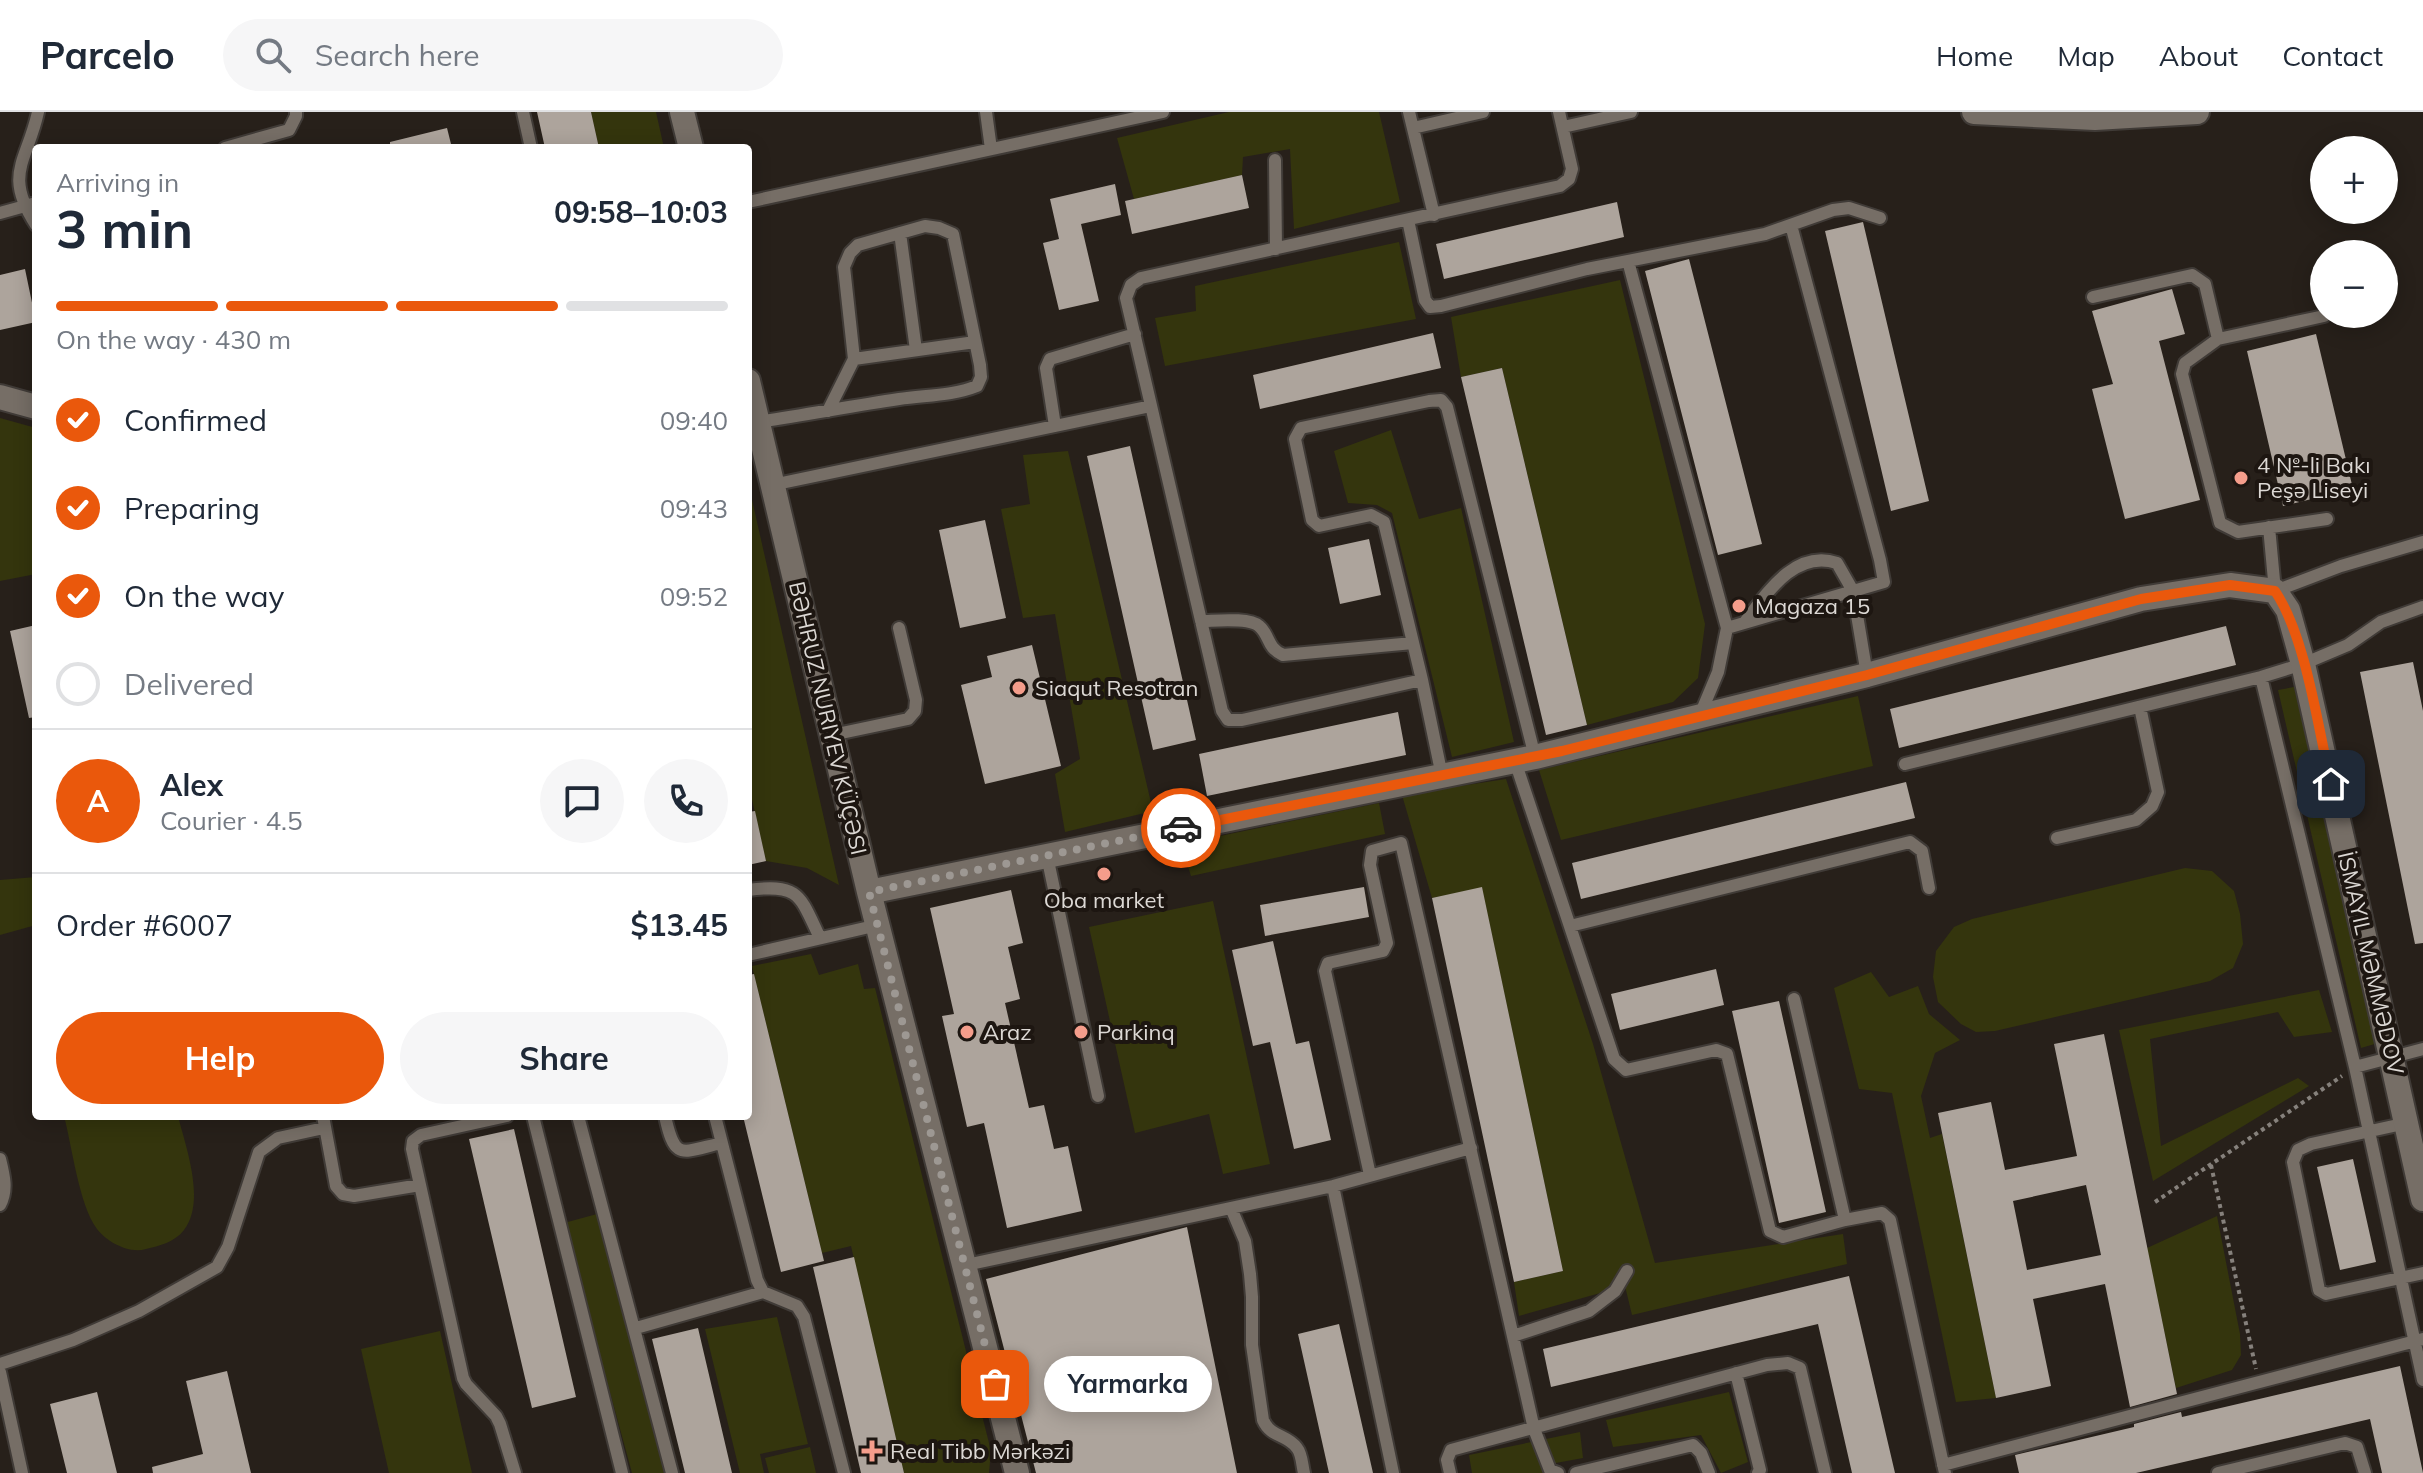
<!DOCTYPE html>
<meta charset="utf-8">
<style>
:root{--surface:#fff;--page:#f6f6f7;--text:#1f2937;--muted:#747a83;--line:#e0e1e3;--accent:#ea580c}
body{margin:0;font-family:Mulish,sans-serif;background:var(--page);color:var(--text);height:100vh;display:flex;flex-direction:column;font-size:30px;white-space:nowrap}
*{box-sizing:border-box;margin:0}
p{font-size:26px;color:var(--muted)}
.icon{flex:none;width:44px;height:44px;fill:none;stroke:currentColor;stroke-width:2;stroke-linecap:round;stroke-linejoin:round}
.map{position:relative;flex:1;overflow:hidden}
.panel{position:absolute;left:32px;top:32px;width:720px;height:976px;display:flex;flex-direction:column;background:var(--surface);border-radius:8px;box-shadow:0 4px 20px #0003}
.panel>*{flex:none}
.buttons{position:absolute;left:2310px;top:24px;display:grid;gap:16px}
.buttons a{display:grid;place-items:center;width:88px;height:88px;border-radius:50%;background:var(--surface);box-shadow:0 4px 20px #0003;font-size:40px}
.pin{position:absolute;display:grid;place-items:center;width:68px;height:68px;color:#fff;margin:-34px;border-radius:16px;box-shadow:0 4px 12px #0006}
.courier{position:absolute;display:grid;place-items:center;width:80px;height:80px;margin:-40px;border:6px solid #ea580c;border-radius:50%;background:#fff;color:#222;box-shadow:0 2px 10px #0007}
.bubble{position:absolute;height:56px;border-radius:28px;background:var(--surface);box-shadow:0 4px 20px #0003;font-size:26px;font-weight:700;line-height:56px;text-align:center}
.overview em{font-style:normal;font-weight:700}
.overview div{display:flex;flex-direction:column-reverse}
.overview{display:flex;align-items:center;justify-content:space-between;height:136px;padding:0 24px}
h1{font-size:52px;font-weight:700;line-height:60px}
.bar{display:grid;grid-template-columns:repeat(4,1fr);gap:12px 8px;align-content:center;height:96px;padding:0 24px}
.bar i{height:10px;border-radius:6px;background:var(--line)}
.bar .on{background:var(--accent)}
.bar p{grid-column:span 4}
.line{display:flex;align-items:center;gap:20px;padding:0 24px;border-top:2px solid var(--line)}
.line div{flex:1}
.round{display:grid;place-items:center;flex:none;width:84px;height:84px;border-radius:42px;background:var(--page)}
ol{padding:0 24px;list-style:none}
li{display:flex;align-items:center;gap:24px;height:88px}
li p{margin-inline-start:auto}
li .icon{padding:8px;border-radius:50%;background:var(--accent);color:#fff;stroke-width:4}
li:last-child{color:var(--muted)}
li i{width:44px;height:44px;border:4px solid var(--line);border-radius:50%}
.button{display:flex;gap:16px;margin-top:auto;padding:16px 24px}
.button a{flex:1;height:92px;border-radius:48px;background:var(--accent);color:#fff;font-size:32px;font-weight:700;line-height:92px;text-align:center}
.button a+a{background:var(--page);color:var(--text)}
header{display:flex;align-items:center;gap:48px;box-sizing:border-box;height:112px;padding:0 40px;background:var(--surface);border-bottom:2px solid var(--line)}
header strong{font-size:38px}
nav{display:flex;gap:44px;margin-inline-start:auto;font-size:28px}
.search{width:560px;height:72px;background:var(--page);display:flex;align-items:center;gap:20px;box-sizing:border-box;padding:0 28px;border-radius:44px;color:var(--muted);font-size:30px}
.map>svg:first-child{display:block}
.green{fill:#34350d}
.building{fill:#ada49c;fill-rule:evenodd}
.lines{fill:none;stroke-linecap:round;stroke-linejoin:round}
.lane-casing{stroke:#403b37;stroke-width:16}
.street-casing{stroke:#403b37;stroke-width:28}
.path{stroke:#86817c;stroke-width:4;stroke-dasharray:4 4;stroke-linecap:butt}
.lane{stroke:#766e66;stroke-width:12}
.street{stroke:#766e66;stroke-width:24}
.done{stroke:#9d9893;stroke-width:8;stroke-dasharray:0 14.4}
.route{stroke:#ea580c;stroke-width:10}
.poi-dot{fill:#f49d8b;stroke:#1d1611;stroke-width:3}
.labels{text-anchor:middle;stroke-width:8;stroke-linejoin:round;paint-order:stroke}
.poi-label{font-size:22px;fill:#dcd8d4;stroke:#1d1611;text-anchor:start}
.street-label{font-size:22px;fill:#dcd8d4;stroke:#1d1611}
</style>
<header>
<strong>Parcelo</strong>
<div class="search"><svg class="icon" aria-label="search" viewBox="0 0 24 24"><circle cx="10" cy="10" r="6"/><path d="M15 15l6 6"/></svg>Search here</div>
<nav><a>Home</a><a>Map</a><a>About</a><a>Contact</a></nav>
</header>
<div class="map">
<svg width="2423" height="1361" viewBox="0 0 2423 1361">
<rect width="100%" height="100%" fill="#27201a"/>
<!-- green -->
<path class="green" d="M591 0H656L664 36H599Z
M1229 0H1379L1400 90 1294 117 1290 37 1243 45 1242 63 1134 87 1117 26Z
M1399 130 1416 207 1165 254 1155 206 1196 199 1195 174Z
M1620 168 1705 512 1698 566 1673 590 1587 613 1502 256 1461 265 1451 205Z
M0 306 36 316V462L0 469Z
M1391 318 1419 407 1461 396 1514 630 1452 645 1392 401 1377 393 1348 391 1334 339Z
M1068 339 1153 699 1065 720 1055 662 1080 647 1055 502 1023 506 1001 397 1030 392 1023 343Z
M748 370 839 773 807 756 766 749 748 670Z
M2294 575 2378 931 2361 936 2278 578Z
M1858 584 1873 654 1561 728 1539 658Z
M1506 667 1593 932 1655 1151 1843 1122 1847 1152 1632 1203 1625 1174 1519 1204 1514 1170 1563 1159 1482 776 1432 786 1402 683Z
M1379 691 1385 722 1191 764 1181 732Z
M2185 756 2212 759 2234 779 2240 802 2243 832 2233 856 2210 869 1995 919 1976 920 1961 912 1938 890 1933 865 1936 839 1954 815 1972 807Z
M36 765V813L0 823V768Z
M1213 789 1270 1052 1223 1062 1209 1002 1135 1021 1089 815Z
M811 842 819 863 858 852 864 877 875 876 991 1339 989 1361H904L851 1134 822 1141 752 854Z
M1871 860 1889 885 1918 874 1929 902 1960 928 1935 941 1921 984 1930 1026 1942 1022 1996 1286 1956 1290 1892 981 1859 977 1834 876Z
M2319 878 2332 920 2294 925 2278 900 2150 927 2161 1034 2298 966 2309 974 2153 1069 2119 918Z
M64 1004H178C186 1036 206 1089 184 1118 175 1130 159 1134 146 1137 129 1142 107 1130 97 1117 79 1093 72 1034 64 1004Z
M597 1102 664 1361H632L564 1111Z
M2217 1104 2240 1222 2241 1243 2232 1258 2176 1276 2147 1136Z
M777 1205 808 1332 760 1342 764 1361H740L705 1217Z
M440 1219 472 1361H389L361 1237Z
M1729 1280 1748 1350 1721 1361 1701 1323 1613 1335 1606 1308Z
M1580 1320 1583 1346 1545 1353 1546 1361H1472L1469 1343Z
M810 1335 816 1361H769L765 1346Z"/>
<!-- building -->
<path class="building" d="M537 0H591L599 36H545Z
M447 16 452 36H390V30Z
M1242 63 1249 96 1132 122 1125 89Z
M1115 72 1121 103 1081 112 1099 189 1059 198 1043 131 1059 127 1050 87Z
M1617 90 1624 125 1444 167 1436 132Z
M1863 110 1929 389 1891 399 1825 119Z
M1689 147 1762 432 1718 443 1645 159Z
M25 157 36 210 0 218V163Z
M2172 177 2185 222 2159 229 2200 388 2125 407 2092 277 2113 272 2092 199Z
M1433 221 1441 256 1260 297 1253 263Z
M2316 222 2353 377 2283 394 2247 239Z
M1502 256 1587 613 1546 623 1461 265Z
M1130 334 1196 628 1153 638 1087 344Z
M985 408 1006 506 960 516 939 418Z
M1369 427 1381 483 1340 492 1328 436Z
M36 513V605L29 606 10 519Z
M2226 514 2236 553 1899 636 1890 597Z
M1032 533 1061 654 985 672 961 573 992 565 987 544Z
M2413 550 2423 599V831L2415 832 2360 560Z
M1398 600 1406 643 1207 684 1199 642Z
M1906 670 1915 706 1581 787 1572 751Z
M755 699 766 749 748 753V700Z
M1364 775 1369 805 1265 824 1260 793Z
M1482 775 1563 1159 1514 1170 1432 786Z
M1011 778 1023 831 1008 835 1020 887 1005 891 1029 996 1044 993 1054 1037 1068 1034 1082 1099 1007 1116 984 1011 967 1015 942 904 954 902 930 796Z
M1273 829 1296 932 1309 929 1331 1028 1294 1037 1270 930 1253 934 1232 838Z
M1716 857 1724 893 1620 918 1611 882Z
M754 862 824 1149 781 1160 743 1004H748V863Z
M1779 889 1826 1100 1779 1111 1732 899Z
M2104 922 2177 1282 2130 1295 2105 1172 2033 1187 2051 1274 1996 1286 1938 1001 1991 990 2005 1058 2077 1044 2054 932ZM2086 1073 2101 1143 2027 1158 2013 1089Z
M514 1017 576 1285 532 1296 469 1027Z
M2353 1047 2376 1150 2340 1158 2317 1055Z
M1187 1115 1237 1361H1036L986 1167Z
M854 1145 904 1361H861L813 1155Z
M1849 1164 1895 1361H1852L1818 1212 1551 1275 1543 1237Z
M1339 1212 1373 1361H1329L1298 1222Z
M698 1216 732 1361H685L652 1227Z
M2400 1254 2423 1361H2382L2370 1307 2136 1361H2019L2015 1343 2134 1315V1312L2181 1300 2182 1305Z
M227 1259 251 1361H153L152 1355 203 1342 186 1269Z
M97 1280 117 1361H67L50 1292Z"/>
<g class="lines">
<!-- lane casing -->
<g class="lane-casing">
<path id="lane" d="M523 0 531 36
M986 0 991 37
M1409 0 1434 103
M1563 15 1631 0
M1413 16 1483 0
M225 36 289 18 296 4V0
M1275 48 1276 137
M748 90 1163 0
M0 101 36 91
M1408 108 1425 188 1430 195 1441 194 1587 157 1765 122 1833 98 1849 96 1880 106
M36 113C3 62 27 50 38 0
M900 121 916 238
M1628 149 1727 516 1718 560 1700 603
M2093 185 2192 163 2205 172 2218 227
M2324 204 2218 227 2185 251 2182 262 2220 411 2238 420 2327 407
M854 247 975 230
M758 310C805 303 852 294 899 287 926 283 952 284 977 274L981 265 980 253 953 122 939 116 925 114 858 133 850 141 844 155 854 247 828 299
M1055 314 1046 256 1050 247 1135 222
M772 373 1151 294
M2269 415 2275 479 2341 454 2423 430
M1201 509C1214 509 1249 505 1259 514 1270 523 1266 535 1283 543L1413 531
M1745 510C1767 481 1795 437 1837 451L1853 479 1867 563
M1727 516 1884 470 1880 448 1791 113
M2261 565 2355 955 2423 1268
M1422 568 1242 608H1228L1222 599 1126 186 1131 173 1141 166 1560 74 1569 67 1572 57 1559 0
M832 623 908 607 915 599 916 588 899 516
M1515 649 1614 947 1626 958 1716 938 1727 942 1770 1119 1783 1125 1845 1108 1882 1101 1890 1108 1945 1361
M1905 652 2261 565 2303 552 2348 533 2381 510 2423 495
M1442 664 1422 568 1384 410 1371 403 1319 414 1312 408 1295 327 1301 316 1429 289 1441 288 1447 295 1535 645
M2057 726 2136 708 2152 694 2158 680 2140 595
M1047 744 1098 984
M748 778C800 771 800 784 820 826
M1570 814 1910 730 1922 739 1929 776
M748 843 878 813
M1794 887 1845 1108
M2355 955 2423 937
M323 1004 336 1074 343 1082 354 1084 420 1073
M507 1004 421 1023 413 1029 412 1037 463 1266 466 1272 496 1304 500 1312 515 1361
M533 1004 622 1361
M578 1004 672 1361
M665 1004C675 1050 681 1040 722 1031
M715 1004 757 1168 763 1180 797 1194 804 1205 844 1361
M2407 1011 2311 1032 2298 1038 2293 1050 2319 1178 2326 1182 2423 1161
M0 1047C4 1063 8 1078 0 1093
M1370 1063 1325 859 1328 851 1383 839 1387 831 1370 753 1372 739 1401 731 1534 1317 1550 1358 1558 1361
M1333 1074 1393 1361
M1231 1096 1245 1129 1250 1162 1252 1185V1233L1263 1308C1271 1326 1287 1322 1297 1336 1302 1342 1302 1353 1304 1361
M966 1153 1333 1074 1471 1036
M636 1216 763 1180
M1513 1224 1589 1199 1615 1179 1627 1159
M0 1252 73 1228 139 1199 217 1155 228 1135 259 1040 278 1026 324 1016
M0 1260 22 1361
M1736 1261 1760 1358 1758 1361
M1943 1353 2423 1227
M1450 1361 1447 1348 1451 1338 1767 1253 1788 1251 1800 1256 1825 1361
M1576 1361 1693 1333 1701 1341 1709 1361
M2218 1361 2345 1331 2357 1335 2365 1361"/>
</g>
<!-- street casing -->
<g class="street-casing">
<path id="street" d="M682 0 691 36
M1974 0 2095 6 2197 0
M748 269 869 780 1017 1361
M0 285 36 295
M869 780 1535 645 1867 563 2141 487 2230 473 2275 479 2288 498 2303 552 2423 1087"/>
</g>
<!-- path -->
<path class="path" d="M2211 1053 2256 1257
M2155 1090 2342 964"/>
<!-- lane -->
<use href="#lane" class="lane"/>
<!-- street -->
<use href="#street" class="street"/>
</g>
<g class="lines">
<!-- done -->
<path class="done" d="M995 1272 869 780 1181 716"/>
<!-- route -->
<path class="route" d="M1181 716 1562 639 1867 563 2141 487 2230 473 2275 479C2306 525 2318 616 2331 672"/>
</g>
<!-- markers -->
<g class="poi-dot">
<circle cx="2241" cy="366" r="8"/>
<circle cx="1739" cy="494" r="8"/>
<circle cx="1019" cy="576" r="8"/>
<circle cx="1104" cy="762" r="8"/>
<circle cx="967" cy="920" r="8"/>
<circle cx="1081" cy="920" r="8"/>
<path d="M868 1327h8v8h8v8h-8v8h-8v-8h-8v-8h8z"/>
</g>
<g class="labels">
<!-- poi labels -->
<g class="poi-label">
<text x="2257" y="361">4 №-li Bakı<tspan x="2257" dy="25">Peşə Liseyi</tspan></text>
<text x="1755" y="502">Magaza 15</text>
<text x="1035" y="584">Siaqut Resotran</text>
<text x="1104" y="796" text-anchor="middle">Oba market</text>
<text x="983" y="928">Araz</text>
<text x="1097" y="928">Parkinq</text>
<text x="890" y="1347">Real Tibb Mərkəzi</text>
</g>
<!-- street labels -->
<g class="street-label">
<text transform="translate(828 606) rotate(77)" y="8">BƏHRUZ NURIYEV KÜÇƏSI</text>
<text transform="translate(2371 851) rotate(77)" y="8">İSMAYIL MƏMMƏDOV</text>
</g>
</g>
</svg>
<div class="buttons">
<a>+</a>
<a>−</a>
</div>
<div class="pin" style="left:995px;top:1272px;background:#ea580c"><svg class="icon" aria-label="bag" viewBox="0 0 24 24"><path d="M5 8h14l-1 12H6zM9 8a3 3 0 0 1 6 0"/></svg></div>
<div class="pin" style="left:2331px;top:672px;background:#1f2937"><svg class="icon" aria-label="home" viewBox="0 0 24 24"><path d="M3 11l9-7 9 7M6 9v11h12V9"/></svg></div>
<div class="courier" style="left:1181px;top:716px"><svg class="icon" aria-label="car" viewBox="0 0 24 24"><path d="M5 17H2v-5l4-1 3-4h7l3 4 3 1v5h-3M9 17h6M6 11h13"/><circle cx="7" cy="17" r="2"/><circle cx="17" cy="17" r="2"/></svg></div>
<div class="bubble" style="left:1044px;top:1244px;width:168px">Yarmarka</div>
<section class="panel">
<div class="overview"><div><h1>3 min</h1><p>Arriving in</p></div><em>09:58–10:03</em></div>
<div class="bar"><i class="on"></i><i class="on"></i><i class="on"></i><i></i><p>On the way · 430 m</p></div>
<ol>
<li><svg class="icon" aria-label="check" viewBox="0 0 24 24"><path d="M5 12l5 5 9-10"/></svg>Confirmed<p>09:40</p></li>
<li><svg class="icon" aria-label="check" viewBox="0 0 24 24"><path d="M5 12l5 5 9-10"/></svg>Preparing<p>09:43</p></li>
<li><svg class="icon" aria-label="check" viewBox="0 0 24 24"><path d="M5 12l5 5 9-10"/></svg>On the way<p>09:52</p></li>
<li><i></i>Delivered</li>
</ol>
<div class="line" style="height:144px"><b class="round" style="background:var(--accent);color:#fff">A</b><div><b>Alex</b><p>Courier · 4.5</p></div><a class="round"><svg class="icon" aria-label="chat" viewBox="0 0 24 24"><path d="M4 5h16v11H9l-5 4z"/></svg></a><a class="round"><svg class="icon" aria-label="phone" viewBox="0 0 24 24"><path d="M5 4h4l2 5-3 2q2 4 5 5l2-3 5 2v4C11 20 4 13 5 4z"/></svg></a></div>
<div class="line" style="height:104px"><div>Order #6007</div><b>$13.45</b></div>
<div class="button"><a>Help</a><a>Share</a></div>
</section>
</div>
